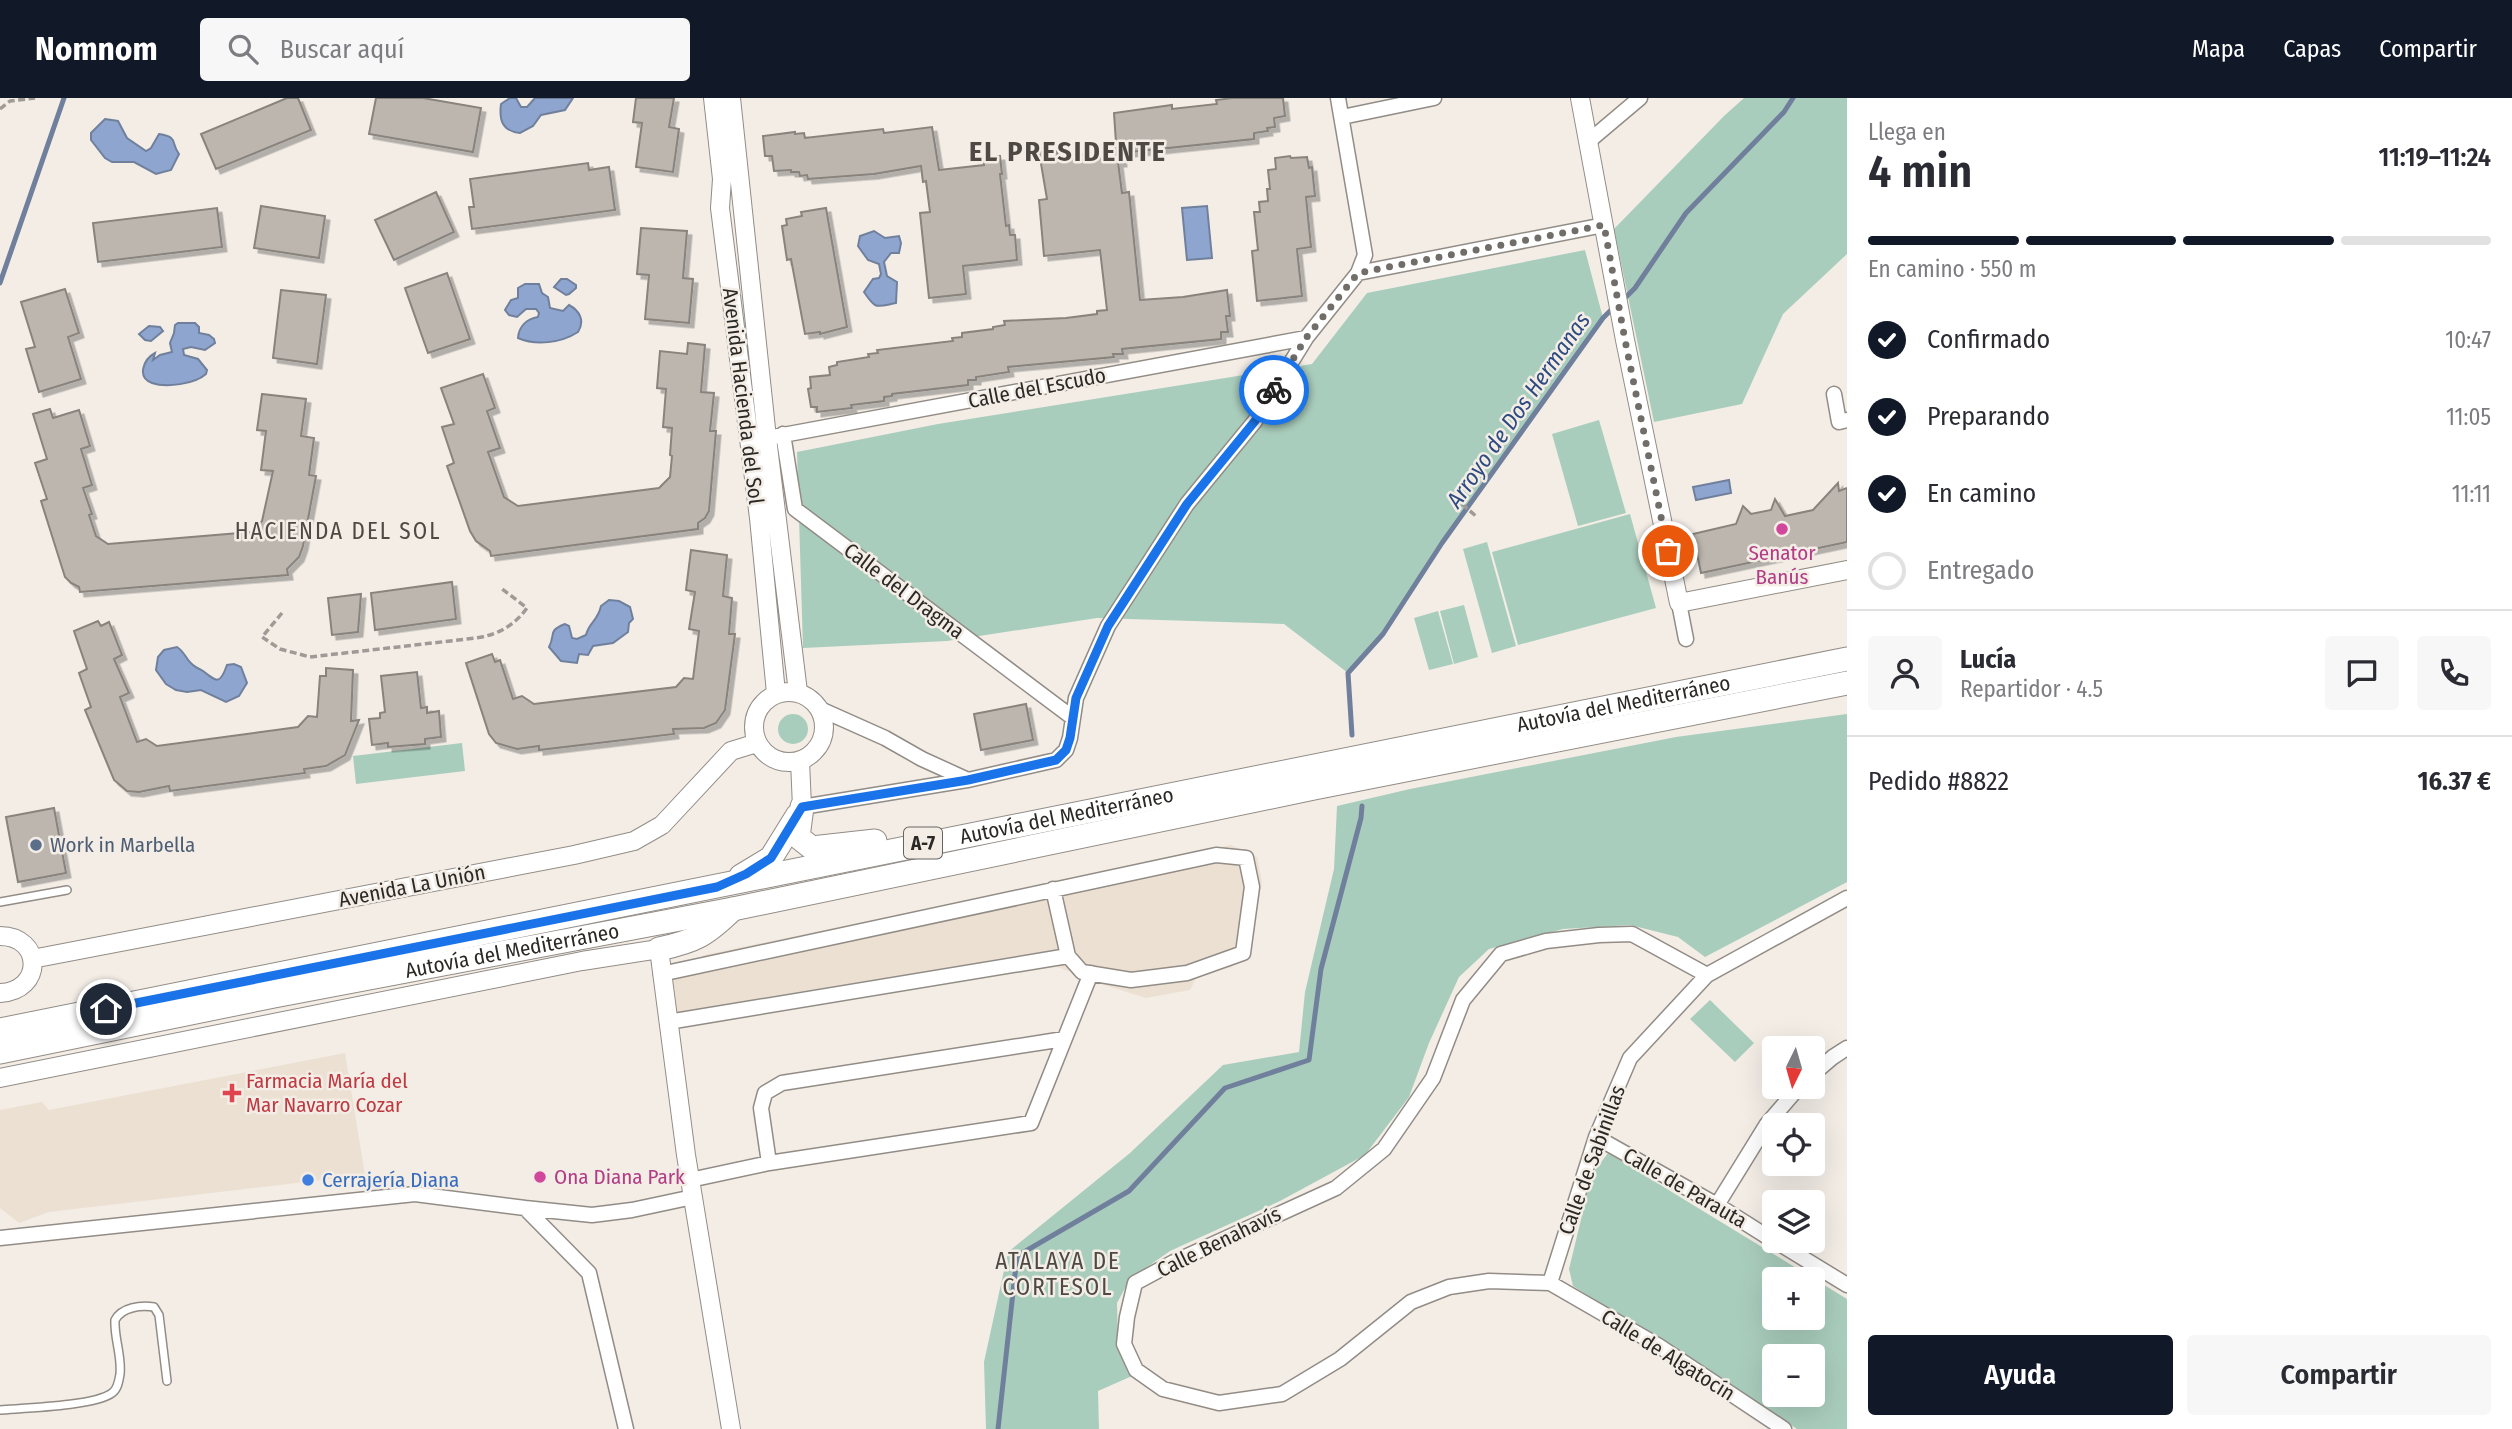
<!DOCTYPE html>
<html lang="es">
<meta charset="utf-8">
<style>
:root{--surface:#fff;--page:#f7f7f7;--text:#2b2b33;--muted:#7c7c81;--line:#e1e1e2;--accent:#111827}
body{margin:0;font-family:"Fira Sans Condensed",sans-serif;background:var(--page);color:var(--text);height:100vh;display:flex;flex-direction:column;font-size:26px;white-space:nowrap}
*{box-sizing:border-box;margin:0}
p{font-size:23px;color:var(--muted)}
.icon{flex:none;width:38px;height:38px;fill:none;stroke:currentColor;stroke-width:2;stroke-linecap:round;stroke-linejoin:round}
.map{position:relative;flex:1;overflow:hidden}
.side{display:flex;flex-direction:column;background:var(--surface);width:665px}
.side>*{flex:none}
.needle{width:46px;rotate:185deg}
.controls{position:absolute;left:1762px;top:938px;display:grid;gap:14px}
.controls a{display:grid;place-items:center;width:63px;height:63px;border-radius:7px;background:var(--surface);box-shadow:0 7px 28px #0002;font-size:35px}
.pin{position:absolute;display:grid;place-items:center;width:60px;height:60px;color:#fff;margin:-30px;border:4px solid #fff;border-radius:50%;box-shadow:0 2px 7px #0007}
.courier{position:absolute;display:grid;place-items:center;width:70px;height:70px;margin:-35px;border:5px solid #1a73e8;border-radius:50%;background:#fff;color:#222;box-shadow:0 2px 9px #0007}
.headline em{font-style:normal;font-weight:600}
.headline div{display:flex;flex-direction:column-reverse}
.headline{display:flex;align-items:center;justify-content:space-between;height:119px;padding:0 21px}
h1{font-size:46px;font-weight:600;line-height:52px}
.bar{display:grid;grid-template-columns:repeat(4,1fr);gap:10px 7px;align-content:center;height:84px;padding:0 21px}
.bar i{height:9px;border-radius:5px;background:var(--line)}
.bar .selected{background:var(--accent)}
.bar p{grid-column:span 4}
.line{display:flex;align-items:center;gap:18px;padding:0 21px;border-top:2px solid var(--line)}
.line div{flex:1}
.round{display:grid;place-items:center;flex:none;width:74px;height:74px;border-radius:7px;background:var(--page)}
ol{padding:0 21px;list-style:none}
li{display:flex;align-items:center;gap:21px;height:77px}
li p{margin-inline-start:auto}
li .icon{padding:7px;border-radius:50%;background:var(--accent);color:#fff;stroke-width:4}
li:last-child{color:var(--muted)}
li i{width:38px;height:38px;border:4px solid var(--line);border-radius:50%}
.cta{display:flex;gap:14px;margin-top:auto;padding:14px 21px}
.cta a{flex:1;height:80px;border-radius:7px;background:var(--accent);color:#fff;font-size:28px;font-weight:600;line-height:80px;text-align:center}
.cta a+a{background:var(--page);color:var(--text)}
header{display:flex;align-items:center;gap:42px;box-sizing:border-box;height:98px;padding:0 35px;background:var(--accent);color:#fff}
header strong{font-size:33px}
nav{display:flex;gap:38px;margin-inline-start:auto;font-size:24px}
.search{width:490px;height:63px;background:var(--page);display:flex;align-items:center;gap:18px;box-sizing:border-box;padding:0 24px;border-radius:7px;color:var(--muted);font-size:26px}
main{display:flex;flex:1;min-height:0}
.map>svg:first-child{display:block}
.built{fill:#ece0d3}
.green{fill:#a9cdbc;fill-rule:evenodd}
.water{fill:#8ea6cf;stroke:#70809c;stroke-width:2}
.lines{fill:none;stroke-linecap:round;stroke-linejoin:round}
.stream{stroke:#70809c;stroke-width:5}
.building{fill:#bcb6af;stroke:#89837d;stroke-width:2;filter:url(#shadow)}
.service-casing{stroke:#928c86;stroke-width:10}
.minor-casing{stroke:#928c86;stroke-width:17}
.tertiary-casing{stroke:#928c86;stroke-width:20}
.trunk-casing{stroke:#928c86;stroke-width:25}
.path{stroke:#9f9a95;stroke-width:3.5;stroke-dasharray:7 3.5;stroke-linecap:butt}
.service{stroke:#fff;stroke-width:7}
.minor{stroke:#fff;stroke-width:14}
.tertiary{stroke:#fff;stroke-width:18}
.trunk{stroke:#fff;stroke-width:23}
.done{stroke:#716e69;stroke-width:7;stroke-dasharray:0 12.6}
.route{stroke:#1a73e8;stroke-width:9}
.hotel-dot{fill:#d1479c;stroke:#f3ede6;stroke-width:2.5}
.service-dot{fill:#5c6f8a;stroke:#f3ede6;stroke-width:2.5}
.health-dot{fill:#e0444e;stroke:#f3ede6;stroke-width:2.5}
.shop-dot{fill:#3f7fe0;stroke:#f3ede6;stroke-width:2.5}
.labels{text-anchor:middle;stroke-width:5;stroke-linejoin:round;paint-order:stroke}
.shield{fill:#f3ede6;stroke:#676460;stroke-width:2}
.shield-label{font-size:19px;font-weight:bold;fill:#2b2926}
.street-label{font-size:21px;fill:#2b2926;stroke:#f3ede6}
.hotel-label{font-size:21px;fill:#b23c85;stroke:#f3ede6}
.service-label{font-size:21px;fill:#4e5e75;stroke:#f3ede6;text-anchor:start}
.health-label{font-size:21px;fill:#be3a42;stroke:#f3ede6;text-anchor:start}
.shop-label{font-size:21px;fill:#366cbe;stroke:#f3ede6;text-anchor:start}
.water-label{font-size:23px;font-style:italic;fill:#2e4b81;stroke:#f3ede6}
.neighbourhood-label{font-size:23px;letter-spacing:2px;fill:#4e4943;stroke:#f3ede6}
.district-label{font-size:28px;font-weight:bold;letter-spacing:2px;fill:#4e4943;stroke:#f3ede6}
</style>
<header>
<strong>Nomnom</strong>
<div class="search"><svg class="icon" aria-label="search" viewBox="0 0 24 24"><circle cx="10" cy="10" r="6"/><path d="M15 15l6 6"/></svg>Buscar aquí</div>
<nav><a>Mapa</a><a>Capas</a><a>Compartir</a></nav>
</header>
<main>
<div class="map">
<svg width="1847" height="1331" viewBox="0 0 1847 1331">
<defs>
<filter id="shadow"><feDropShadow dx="4.5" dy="4.5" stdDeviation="0" flood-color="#0004"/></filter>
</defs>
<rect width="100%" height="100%" fill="#f3ede6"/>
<!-- built -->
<path class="built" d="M1231 747 1257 759 1262 784 1251 846 1232 869 1197 878 1190 892 1146 900 1098 885 1053 867 678 926 671 885 704 857Z
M345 955 365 1077 49 1114 19 1125 0 1110V1012L42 1004 49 1012Z"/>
<!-- green -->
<path class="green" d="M1744 0H1847V156L1783 216 1742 306 1654 324 1614 131 1724 18Z
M1585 152 1603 220 1442 445 1383 536 1348 575 1284 526 1097 520 947 543 803 550 797 354 938 326 1312 266 1367 195Z
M1599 322 1626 415 1578 428 1552 336Z
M1630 416 1656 510 1518 547 1492 454Z
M1487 444 1516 548 1492 555 1463 451Z
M1464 507 1478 559 1454 566 1440 513Z
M1438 513 1453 566 1429 572 1414 520Z
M1847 616V784L1705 859 1678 839 1630 827 1563 831 1489 851 1459 879 1429 945 1409 999 1365 1057 1280 1103 1170 1153 1130 1181 1117 1205 1118 1241 1132 1278 1098 1293 1099 1331H986L984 1264 1008 1154 1130 1055 1223 967 1299 954 1305 894 1334 771 1337 708 1410 691 1676 639Z
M778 631a15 15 0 1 1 30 0a15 15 0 1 1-30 0Z
M462 645 465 673 356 686 353 658Z
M1710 902 1754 945 1735 964 1690 921Z
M1608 1055 1847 1201V1331H1797L1573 1188 1569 1171 1592 1076ZM1774 1181H1813V1220H1774ZM1774 1258H1813V1297H1774Z"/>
<!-- water -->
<path class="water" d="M510 0H516L521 9H527L535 0H573L565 12 541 17 533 28 520 35C502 33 499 22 501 6Z
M105 21 118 23 127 40 146 53 151 50 159 36C179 39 170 44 179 56L171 72 156 76 134 64H112L105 60 91 42V35Z
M1207 108 1212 160 1187 162 1182 110Z
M874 133 885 140 899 138 901 145 899 155H891L884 164 887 178 897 184 896 205C876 209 876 212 864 194L873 181 879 180 881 176 879 166 868 162 858 148 860 138Z
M561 181H567L576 187V190L569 196 566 197 554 189Z
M525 186H539L542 195 548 199 550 210 563 213 569 207C580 213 585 223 578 234 561 245 536 248 518 240 519 228 527 221 538 219L539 215 536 211H526L517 219 509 217 505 212 511 202 518 200V190Z
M178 225H195L199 229V235L209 237 214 241 215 245 205 252 191 249 183 251 184 257 198 261 207 272 206 276C195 286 166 290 152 285 136 279 144 261 155 255L153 262 160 257 172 254 170 245 174 235 175 227Z
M149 228 160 229 163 233 151 243 145 242 139 236Z
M1729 382 1731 395 1696 402 1693 389Z
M609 502 619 503 630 509 633 521 629 525 628 534 613 545 593 548 588 557 579 556 577 565 561 563 549 549C556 536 547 533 565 526L569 528 572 540 577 541 586 537C589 524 598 523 601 508Z
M177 549C185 554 186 562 193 567 196 570 200 571 203 573 217 584 220 587 227 567L234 566 241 569 247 585 239 598 226 604 201 592 187 594 176 592 166 586 156 572 158 559 164 552Z"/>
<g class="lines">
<!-- stream -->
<path class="stream" d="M0 185 64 0
M1622 203 1635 190 1686 115 1784 14 1793 0
M1352 637 1348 575 1383 536 1442 445 1603 220 1614 209
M998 1331 1017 1158 1129 1093 1225 990 1309 962 1321 871 1361 720 1362 708"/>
</g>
<!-- building -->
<path class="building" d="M287 0H298L311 32 216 71 201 36Z
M376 0H423L481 10 473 54 369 36Z
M636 0H674L669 29 679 31 673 74 636 69 642 25 633 24Z
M1232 0H1283L1285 18 1274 20 1275 29 1267 30 1268 33 1254 35V41L1121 55 1122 64H1118L1122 95 1129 94 1140 202 1183 199 1227 192 1230 218H1226L1228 234H1221V241L1122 251 1123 256H1113L1114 259 1008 269 1009 274 976 279V282H968V287L892 296V298L884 299V303L851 307 852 310 817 314V309H811L808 291 811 290 810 279 830 277 829 269 837 267V264L869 259 868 256 878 255 877 252 953 243 952 240 962 239V235L993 231V229L1005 227 1004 223 1066 220 1097 216V213L1107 212 1100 152 1044 158 1039 102 1047 101 1039 54 1057 52 1058 59 1103 54 1102 47 1116 45 1114 15 1172 7V11L1217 6 1216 2Z
M932 29 939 72 984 67 983 59 1000 58 1002 76H1000L1006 128 1009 127 1010 137H1015L1017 162 963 168 966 196 929 200 920 115 930 114 926 83 923 84 921 68 874 76 808 81 807 77 800 78 799 74H791V72L774 73 772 58H765L763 38 795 34V36L804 35 805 40 883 31 884 35Z
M1290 58 1291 60 1307 59 1309 70 1312 69 1315 98 1306 99 1311 149 1297 151 1302 198 1257 203 1252 153 1258 152 1254 114H1260L1259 104 1268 103 1267 91H1270L1268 72 1276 71 1275 60Z
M588 65 589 72 609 69 615 112 472 131 469 109H474L470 81Z
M436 94 454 134 394 162 375 122Z
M261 108 325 118 319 160 254 150Z
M217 110 222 149 98 164 93 125Z
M826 110 847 229 820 236V234L805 236 791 161 787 162 782 128 787 127 786 121 802 118 801 114Z
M641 130 687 133 683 180 693 181 689 225 645 221 649 177 637 176Z
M447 175 470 241 428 255 405 190Z
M65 191 79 235 68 239 81 281 39 294 26 251 35 249 21 204Z
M281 192 326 197 317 266 273 260Z
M688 245 705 247 701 294 714 295 710 333H716L709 413 705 420 698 425V431L491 458 490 453 476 443 470 433 447 368 454 365 442 329 454 326 441 290 483 276 495 310 487 313 500 350 488 354 504 399 518 408 659 390 670 379 672 358 670 357 672 330 663 329 666 291 657 290 660 253 687 256Z
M262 296 306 301 301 338 314 340 309 377 316 378 303 448 299 459 287 471 288 477 80 494 79 489 71 485 65 479 41 403 47 401 35 365 47 361 33 316 50 311 53 320 79 312 90 348 81 351 92 387 83 390 92 416 89 417 96 438 108 446 251 434 262 423 273 373 261 372 266 333 257 332Z
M1838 385 1839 393 1847 390V444L1701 475 1693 436 1736 426 1743 408 1751 416 1771 412 1775 401 1785 418 1813 412Z
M691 452 727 457 723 498 732 500 729 536H735L725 612 716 625 704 630 673 631 674 636 539 652V648L517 651 496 645 489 636 466 565 492 556 495 564 500 562 513 601 522 598 534 606 676 589 684 580 693 581 699 533 689 531 695 494 686 492Z
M452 484 456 521 375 532 371 495Z
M361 496 358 534 332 537 328 500Z
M98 523 101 528 109 524 122 557 114 561 129 595 120 599 137 644 146 641 157 648 298 629 308 618 317 619 320 578H326V570L353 572 351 623 359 622 345 657 326 668 304 671 305 675 170 693 169 688 139 694 127 693 114 682 85 612 91 609 79 575 87 571 74 533Z
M417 574 421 610 427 609V615L439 613 441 639 425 641V646L388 649V645L372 647 369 621 380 620V615L385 614 381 578Z
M1026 606 1033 642 981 652 974 616Z
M54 710 66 775 18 784 6 719Z"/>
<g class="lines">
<!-- service casing -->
<g class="service-casing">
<path id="service" d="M0 804 67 792
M0 1312C24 1310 95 1308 112 1295 118 1291 119 1282 120 1276 122 1258 114 1240 115 1222 122 1209 141 1207 154 1209L159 1217 167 1283"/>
</g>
<!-- minor casing -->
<g class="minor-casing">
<path id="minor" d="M1342 19 1434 0
M1589 43 1640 0
M1358 175 1604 127
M1834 296 1839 324 1847 322
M783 336 795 411 1073 620
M767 340 1306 240
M1679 505 1686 541
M820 611 885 640 922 661 968 682 1056 662 1066 652 1070 640 1076 600 1108 528 1187 406 1255 323 1306 240 1358 175 1365 157 1338 0
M802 709 967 682
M661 876 1216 757 1246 760 1252 789 1243 855 1187 875 1131 882 1082 874 1068 858 1053 791
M1707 877 1632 836 1599 837 1546 843 1501 856 1463 902 1433 980 1384 1051 1336 1090 1174 1164 1135 1185 1127 1219 1124 1246 1136 1272 1163 1291 1219 1305 1282 1296 1340 1261 1411 1204 1449 1189 1489 1183 1550 1185 1659 1248 1784 1331
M668 924 1068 858
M1813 976 1833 959 1847 950
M1596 1039 1717 1107 1774 1143
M769 1065 761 1010 765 995 782 985 1064 941
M690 1082 769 1065 1031 1025 1091 875
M1717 1107 1767 1026 1799 989
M525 1110 592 1117 632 1112 693 1099
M0 1140 415 1096 525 1110 589 1175 626 1331
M1775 1143 1847 1187
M1550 1185 1596 1039 1630 960 1707 877 1847 800"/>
</g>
<!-- tertiary casing -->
<g class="tertiary-casing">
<path id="tertiary" d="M713 0 722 81 720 110 759 420 776 595
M731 0 767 340 798 594
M1580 0 1625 242 1679 505 1847 472
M754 629a35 35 0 1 1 70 0a35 35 0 1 1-70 0Z
M800 663 802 709
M0 838C43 838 44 893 0 895
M32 861 574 757 634 743 662 727 731 653 757 645
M0 980 582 863 659 851 686 1057 731 1331"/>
</g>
<!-- trunk casing -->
<g class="trunk-casing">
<g id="trunk">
<path d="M802 709 798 739 812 750 875 743"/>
<path d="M741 778 771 760 797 718"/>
<path d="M659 851C696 843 706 837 733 811"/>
<path id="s1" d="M0 932 1847 561"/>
<path id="s2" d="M0 954 274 898 733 811 1314 690 1847 585"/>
</g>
</g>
<!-- path -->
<path class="path" d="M0 11 10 3 35 0
M1462 406 1477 419
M282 515 262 539 280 551 310 559 476 540C497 537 514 528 527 510L501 490"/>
<!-- service -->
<use href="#service" class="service"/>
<!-- minor -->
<use href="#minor" class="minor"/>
<!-- tertiary -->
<use href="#tertiary" class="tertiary"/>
<!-- trunk -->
<use href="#trunk" class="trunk"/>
</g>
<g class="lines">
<!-- done -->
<path class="done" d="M1274 292 1306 240 1358 175 1604 127 1625 242 1668 453"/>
<!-- route -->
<path class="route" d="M106 911 717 789 746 776 771 760 802 709 968 682 1056 662 1066 652 1070 640 1076 600 1108 528 1187 406 1255 323 1274 292"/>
</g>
<!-- markers -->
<g class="hotel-dot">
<circle cx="1782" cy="431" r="7"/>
<circle cx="540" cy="1079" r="7"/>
</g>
<circle class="service-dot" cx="36" cy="747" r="7"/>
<path class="health-dot" d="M228.5 984.5h7v7h7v7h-7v7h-7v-7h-7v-7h7z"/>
<circle class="shop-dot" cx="308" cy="1082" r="7"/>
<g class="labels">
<!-- shield labels -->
<rect class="shield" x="904" y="729.5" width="38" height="31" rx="5"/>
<g class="shield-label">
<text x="923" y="752">A-7</text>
</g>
<!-- street labels -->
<g class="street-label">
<text transform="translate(1037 290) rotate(-11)" y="7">Calle del Escudo</text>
<text transform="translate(743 298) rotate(83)" y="7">Avenida Hacienda del Sol</text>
<text transform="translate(904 493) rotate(37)" y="7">Calle del Dragma</text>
<text dy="7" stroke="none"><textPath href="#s1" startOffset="1656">Autovía del Mediterráneo</textPath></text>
<text dy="7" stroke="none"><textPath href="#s1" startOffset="1088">Autovía del Mediterráneo</textPath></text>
<text transform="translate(412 788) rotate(-11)" y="7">Avenida La Unión</text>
<text dy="7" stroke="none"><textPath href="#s2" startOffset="522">Autovía del Mediterráneo</textPath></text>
<text transform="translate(1592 1062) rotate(-70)" y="7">Calle de Sabinillas</text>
<text transform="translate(1685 1090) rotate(30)" y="7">Calle de Parauta</text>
<text transform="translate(1219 1144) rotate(-26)" y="7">Calle Benahavís</text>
<text transform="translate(1668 1257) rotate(32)" y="7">Calle de Algatocín</text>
</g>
<!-- hotel labels -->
<g class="hotel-label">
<text x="1782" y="462">Senator<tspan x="1782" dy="24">Banús</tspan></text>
<text x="554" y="1086" text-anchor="start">Ona Diana Park</text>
</g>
<!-- service labels -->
<g class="service-label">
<text x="50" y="754">Work in Marbella</text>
</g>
<!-- health labels -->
<g class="health-label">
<text x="246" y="990">Farmacia María del<tspan x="246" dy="24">Mar Navarro Cozar</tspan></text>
</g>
<!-- shop labels -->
<g class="shop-label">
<text x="322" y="1089">Cerrajería Diana</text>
</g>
<!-- water labels -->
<g class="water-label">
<text transform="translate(1518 312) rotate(-55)" y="8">Arroyo de Dos Hermanas</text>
</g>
<!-- neighbourhood labels -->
<g class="neighbourhood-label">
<text x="338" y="441">HACIENDA DEL SOL</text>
<text x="1058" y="1171">ATALAYA DE<tspan x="1058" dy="26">CORTESOL</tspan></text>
</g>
<!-- district labels -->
<g class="district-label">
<text x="1068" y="63">EL PRESIDENTE</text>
</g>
</g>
</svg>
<div class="controls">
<a><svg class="needle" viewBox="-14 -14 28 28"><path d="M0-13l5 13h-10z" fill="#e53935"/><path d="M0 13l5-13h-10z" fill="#7c7c81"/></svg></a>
<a><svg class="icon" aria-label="locate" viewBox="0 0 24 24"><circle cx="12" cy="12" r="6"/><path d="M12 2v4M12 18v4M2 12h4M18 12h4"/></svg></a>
<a><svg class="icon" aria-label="layers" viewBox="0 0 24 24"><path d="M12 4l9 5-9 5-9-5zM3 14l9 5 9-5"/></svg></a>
<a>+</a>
<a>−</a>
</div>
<div class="pin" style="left:1668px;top:453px;background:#ea580c"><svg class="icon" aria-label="bag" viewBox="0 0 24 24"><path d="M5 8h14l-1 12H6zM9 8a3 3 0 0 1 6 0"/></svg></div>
<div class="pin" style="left:106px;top:911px;background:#1f2937"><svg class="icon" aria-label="home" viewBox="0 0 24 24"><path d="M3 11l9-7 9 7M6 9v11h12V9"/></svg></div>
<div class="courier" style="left:1274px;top:292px"><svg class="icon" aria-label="bike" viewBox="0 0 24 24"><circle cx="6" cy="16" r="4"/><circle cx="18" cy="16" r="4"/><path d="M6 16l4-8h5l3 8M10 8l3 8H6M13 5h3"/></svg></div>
</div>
<section class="side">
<div class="headline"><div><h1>4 min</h1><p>Llega en</p></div><em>11:19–11:24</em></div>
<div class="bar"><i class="selected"></i><i class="selected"></i><i class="selected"></i><i></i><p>En camino · 550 m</p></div>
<ol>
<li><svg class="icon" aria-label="check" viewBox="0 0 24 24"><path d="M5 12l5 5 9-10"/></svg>Confirmado<p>10:47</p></li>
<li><svg class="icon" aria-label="check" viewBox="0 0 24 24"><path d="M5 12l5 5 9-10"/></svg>Preparando<p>11:05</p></li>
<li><svg class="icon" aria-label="check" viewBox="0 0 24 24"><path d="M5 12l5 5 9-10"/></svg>En camino<p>11:11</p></li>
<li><i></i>Entregado</li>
</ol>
<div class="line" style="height:126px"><a class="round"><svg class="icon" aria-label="person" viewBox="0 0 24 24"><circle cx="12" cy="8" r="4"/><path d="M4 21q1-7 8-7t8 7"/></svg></a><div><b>Lucía</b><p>Repartidor · 4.5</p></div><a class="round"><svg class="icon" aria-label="chat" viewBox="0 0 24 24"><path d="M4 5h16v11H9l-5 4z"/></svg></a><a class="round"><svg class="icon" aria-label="phone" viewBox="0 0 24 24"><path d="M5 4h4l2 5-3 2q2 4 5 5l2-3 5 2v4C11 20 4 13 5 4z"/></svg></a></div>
<div class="line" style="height:91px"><div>Pedido #8822</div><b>16.37 €</b></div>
<div class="cta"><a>Ayuda</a><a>Compartir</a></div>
</section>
</main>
